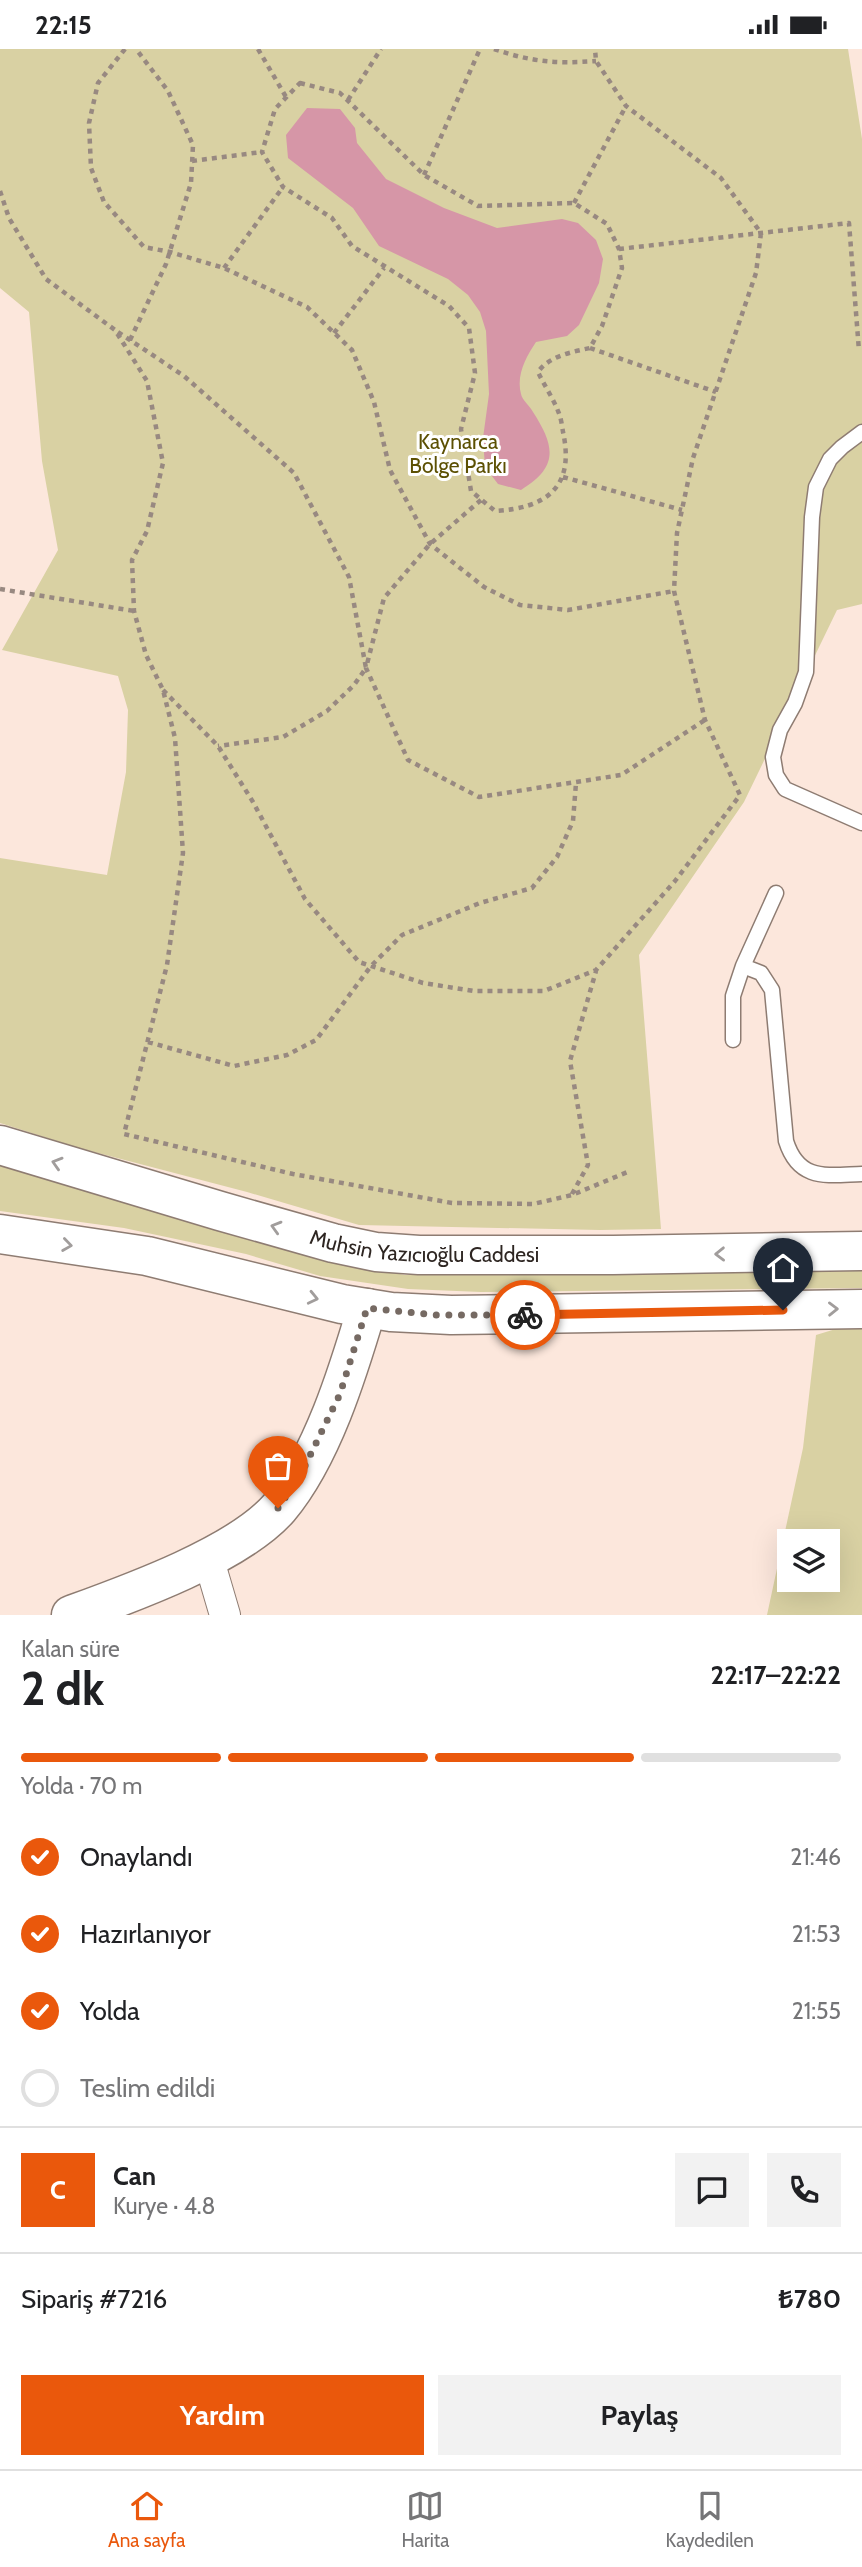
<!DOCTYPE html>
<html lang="tr">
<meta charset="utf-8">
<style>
:root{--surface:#fff;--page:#f2f2f2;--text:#202124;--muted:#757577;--line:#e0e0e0;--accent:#ea580c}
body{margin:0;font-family:Cabin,sans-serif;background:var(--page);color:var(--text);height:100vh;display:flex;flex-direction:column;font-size:26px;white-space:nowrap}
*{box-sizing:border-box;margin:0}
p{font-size:23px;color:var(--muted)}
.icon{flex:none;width:38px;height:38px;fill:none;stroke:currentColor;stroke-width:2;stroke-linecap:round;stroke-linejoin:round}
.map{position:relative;height:1566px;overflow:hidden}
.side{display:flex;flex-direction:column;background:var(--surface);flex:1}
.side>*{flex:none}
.fabs{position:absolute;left:777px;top:1480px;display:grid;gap:14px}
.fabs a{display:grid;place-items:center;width:63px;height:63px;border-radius:0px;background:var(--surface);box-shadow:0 7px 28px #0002;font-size:35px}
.pin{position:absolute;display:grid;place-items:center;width:60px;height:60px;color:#fff;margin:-72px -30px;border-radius:50% 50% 50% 0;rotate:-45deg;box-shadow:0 0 7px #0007}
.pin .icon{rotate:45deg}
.courier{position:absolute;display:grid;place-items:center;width:70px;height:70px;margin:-35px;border:5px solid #ea580c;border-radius:50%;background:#fff;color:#222;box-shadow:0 2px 9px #0007}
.overview em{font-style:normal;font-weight:800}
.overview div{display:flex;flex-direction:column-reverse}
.overview{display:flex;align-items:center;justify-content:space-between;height:119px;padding:0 21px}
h1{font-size:46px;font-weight:800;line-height:52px}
.bar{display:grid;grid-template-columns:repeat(4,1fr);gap:10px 7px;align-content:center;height:84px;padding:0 21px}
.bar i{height:9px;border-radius:5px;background:var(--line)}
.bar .selected{background:var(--accent)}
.bar p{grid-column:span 4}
.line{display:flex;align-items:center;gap:18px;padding:0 21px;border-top:2px solid var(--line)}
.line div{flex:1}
.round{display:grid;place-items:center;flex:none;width:74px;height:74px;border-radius:0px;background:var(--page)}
ol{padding:0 21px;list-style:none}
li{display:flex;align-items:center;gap:21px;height:77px}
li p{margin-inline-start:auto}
li .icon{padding:7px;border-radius:50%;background:var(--accent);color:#fff;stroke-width:4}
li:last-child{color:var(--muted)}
li i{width:38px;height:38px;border:4px solid var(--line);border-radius:50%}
.button{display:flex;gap:14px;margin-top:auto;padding:14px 21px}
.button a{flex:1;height:80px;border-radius:0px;background:var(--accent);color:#fff;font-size:28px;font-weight:800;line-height:80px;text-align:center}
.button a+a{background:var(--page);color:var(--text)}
.status{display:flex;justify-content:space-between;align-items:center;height:49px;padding:0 35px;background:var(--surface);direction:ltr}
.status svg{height:19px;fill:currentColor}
.dock{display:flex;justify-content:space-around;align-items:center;height:98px;border-top:2px solid var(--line);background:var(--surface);font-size:19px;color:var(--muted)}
.dock a{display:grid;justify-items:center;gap:4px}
.dock .selected{color:var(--accent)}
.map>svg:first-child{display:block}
.green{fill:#d9d1a3;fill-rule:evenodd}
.water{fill:#d696a7}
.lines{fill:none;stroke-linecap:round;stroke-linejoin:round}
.lane-casing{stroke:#8e7c72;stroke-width:17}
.street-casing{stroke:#8e7c72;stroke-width:32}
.secondary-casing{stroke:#8e7c72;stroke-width:41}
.primary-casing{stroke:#8e7c72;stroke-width:41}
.path{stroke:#988981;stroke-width:4.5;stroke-dasharray:5 5;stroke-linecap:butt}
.lane{stroke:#fff;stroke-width:14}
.street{stroke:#fff;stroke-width:30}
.secondary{stroke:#fff;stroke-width:38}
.primary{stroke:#fff;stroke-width:38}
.oneway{stroke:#a19d9c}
.done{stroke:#766a63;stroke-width:7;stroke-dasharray:0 12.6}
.route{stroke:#ea580c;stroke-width:9}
.labels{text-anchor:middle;stroke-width:6;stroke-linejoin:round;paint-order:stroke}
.park-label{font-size:21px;fill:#5c5003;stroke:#fff}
.street-label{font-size:21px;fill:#2e2622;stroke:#fff}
</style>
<div class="status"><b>22:15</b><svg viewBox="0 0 49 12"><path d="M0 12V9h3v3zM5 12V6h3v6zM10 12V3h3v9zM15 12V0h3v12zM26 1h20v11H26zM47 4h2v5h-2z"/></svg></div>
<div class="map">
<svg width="862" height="1566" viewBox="0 0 862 1566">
<rect width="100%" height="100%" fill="#fce7dc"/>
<!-- green -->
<path class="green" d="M0 0H848L862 90V555L837 561 744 753 639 906 661 1180 600 1181 359 1176 247 1143 79 1099 0 1074V809L107 826 126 723 128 661 118 627 2 601 58 501 42 412 29 263 0 239Z
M0 1113 325 1210 405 1226 862 1222V1239L481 1243 408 1240 320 1227 246 1205 124 1179 0 1162Z
M862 1272V1566H767L803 1399 816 1286ZM789 1493H828V1531H789Z"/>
<!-- water -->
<path class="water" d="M307 59 340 60 355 79 357 94 386 130 444 159 497 179 562 170 578 174 596 191 603 210 599 234 579 276 567 287 536 293C526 308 516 326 521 345 522 351 530 357 533 363 555 397 559 418 521 441L498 435 485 418 483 389 489 345 486 282 480 263 468 246 448 230 379 197 353 159 288 109 286 86Z"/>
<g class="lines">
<!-- lane casing -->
<g class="lane-casing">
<path id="lane" d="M862 383 842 398 830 410 816 438 812 468 806 623 795 654 780 681 773 708 776 726 785 740 862 774
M743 917 761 924 772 941 786 1092C799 1133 827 1126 862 1125
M733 991V947L743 917 776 844"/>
</g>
<!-- street casing -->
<g class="street-casing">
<path id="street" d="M208 1508 225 1566"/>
</g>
<!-- secondary casing -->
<g class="secondary-casing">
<path id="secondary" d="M71 1566C129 1545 238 1506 279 1459 322 1408 348 1323 367 1259"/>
</g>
<!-- primary casing -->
<g class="primary-casing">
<g id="primary">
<path id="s1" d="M0 1096 220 1162 333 1194 376 1203 419 1206H613L862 1202"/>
<path d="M0 1185 147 1207 342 1255 391 1263 451 1266 862 1260"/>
</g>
</g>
<!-- path -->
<path class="path" d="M125 0 98 34 89 74 91 119 104 153 144 198 170 203 224 219 307 258 352 301 374 353 390 421 430 495 484 538 520 556 568 561 674 542
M258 0 286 48
M494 0C532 13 556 15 596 12
M300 34 340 44 424 126 478 157 574 154 607 175 619 200 622 219 602 277 590 299C572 303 549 307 538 323 544 336 553 349 558 362 561 368 562 377 563 383 575 438 547 459 495 462L471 442 461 380 475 324 469 279 449 257 352 197 332 169 283 138 262 103 275 60Z
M348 51 381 0
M192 112 262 103
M424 126 480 0
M0 142 9 169 46 230 115 281 147 332 163 414 147 482 132 511 134 562 146 606 163 641 175 689 183 804 167 916 124 1085 293 1125 452 1154 533 1155 572 1146 630 1122
M574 154 626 57
M619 200 849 174 859 302
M224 219 283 138
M118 283 184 327 294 424 349 528 366 619 354 636 327 662 283 688 218 697
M334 284 384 219
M130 291 166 215 191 134 193 96 168 42 136 0
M590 299 716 343
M563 428 682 461
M481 451 430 495 384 549 366 619 408 711 479 748 621 726 705 671
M0 540 134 562
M163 641 218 697 253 753 305 850 359 913 423 934 474 942H544L596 921 675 832 740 746 705 671 674 542 677 484 693 409 756 224 761 184 721 129 626 57 596 12 595 0
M148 993 234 1017 287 1006 316 991 371 917 402 886 480 854 532 839 557 808 573 772 576 734
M572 1145 588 1116 570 1012 596 922"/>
<!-- lane -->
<use href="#lane" class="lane"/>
<!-- street -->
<use href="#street" class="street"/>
<!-- secondary -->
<use href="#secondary" class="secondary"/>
<!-- primary -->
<use href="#primary" class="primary"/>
</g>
<!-- one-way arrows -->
<defs><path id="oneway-chevron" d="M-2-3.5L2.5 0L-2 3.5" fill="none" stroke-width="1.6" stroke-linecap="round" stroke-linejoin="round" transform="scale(1.75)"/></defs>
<g class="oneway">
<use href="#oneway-chevron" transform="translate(57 1114) rotate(-163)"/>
<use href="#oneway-chevron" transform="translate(276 1178) rotate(-164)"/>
<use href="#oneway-chevron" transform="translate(67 1196) rotate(8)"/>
<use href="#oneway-chevron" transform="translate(720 1205) rotate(179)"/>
<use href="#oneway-chevron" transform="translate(313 1249) rotate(13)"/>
<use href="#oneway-chevron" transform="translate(833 1260) rotate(-1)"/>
</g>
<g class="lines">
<!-- done -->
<path class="done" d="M278 1459 301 1425 340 1345 367 1259 437 1266H525"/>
<!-- route -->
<path class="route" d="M525 1266 783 1261"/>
</g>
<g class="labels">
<!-- park labels -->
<g class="park-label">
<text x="458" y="400">Kaynarca<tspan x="458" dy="24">Bölge Parkı</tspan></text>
</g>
<!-- street labels -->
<g class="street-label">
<text dy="7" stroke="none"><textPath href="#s1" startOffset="439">Muhsin Yazıcıoğlu Caddesi</textPath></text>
</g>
</g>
</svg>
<div class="fabs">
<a><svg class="icon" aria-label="layers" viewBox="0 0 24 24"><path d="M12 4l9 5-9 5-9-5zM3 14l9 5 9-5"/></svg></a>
</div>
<div class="pin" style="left:278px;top:1459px;background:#ea580c"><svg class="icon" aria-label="bag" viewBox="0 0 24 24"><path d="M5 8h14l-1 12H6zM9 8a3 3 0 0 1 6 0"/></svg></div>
<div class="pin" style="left:783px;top:1261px;background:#1f2937"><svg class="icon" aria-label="home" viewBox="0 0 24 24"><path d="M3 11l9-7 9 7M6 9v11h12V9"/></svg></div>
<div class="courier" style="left:525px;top:1266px"><svg class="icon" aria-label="bike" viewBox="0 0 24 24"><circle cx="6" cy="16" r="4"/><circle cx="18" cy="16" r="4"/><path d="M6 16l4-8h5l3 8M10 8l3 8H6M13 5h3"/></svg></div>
</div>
<section class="side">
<div class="overview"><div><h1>2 dk</h1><p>Kalan süre</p></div><em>22:17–22:22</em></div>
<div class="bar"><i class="selected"></i><i class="selected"></i><i class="selected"></i><i></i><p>Yolda · 70 m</p></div>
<ol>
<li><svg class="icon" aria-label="check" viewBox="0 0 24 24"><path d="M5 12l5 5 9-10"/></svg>Onaylandı<p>21:46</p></li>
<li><svg class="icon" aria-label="check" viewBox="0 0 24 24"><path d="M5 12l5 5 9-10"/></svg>Hazırlanıyor<p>21:53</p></li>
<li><svg class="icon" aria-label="check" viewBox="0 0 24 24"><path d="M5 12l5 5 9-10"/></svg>Yolda<p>21:55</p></li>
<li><i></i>Teslim edildi</li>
</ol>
<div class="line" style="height:126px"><b class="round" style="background:var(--accent);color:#fff">C</b><div><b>Can</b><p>Kurye · 4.8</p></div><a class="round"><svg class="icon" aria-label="chat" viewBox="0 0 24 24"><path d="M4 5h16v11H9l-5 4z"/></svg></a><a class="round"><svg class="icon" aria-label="phone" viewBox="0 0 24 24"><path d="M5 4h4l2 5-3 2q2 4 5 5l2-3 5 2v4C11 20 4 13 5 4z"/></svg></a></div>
<div class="line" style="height:91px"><div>Sipariş #7216</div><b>₺780</b></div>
<div class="button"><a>Yardım</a><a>Paylaş</a></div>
</section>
<nav class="dock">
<a class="selected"><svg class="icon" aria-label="home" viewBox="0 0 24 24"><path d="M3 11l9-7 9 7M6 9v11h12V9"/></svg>Ana sayfa</a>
<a><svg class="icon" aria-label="map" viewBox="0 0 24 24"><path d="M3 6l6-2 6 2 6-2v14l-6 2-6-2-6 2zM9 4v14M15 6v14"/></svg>Harita</a>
<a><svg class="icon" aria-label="saved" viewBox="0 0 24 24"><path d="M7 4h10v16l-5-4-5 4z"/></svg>Kaydedilen</a>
</nav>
